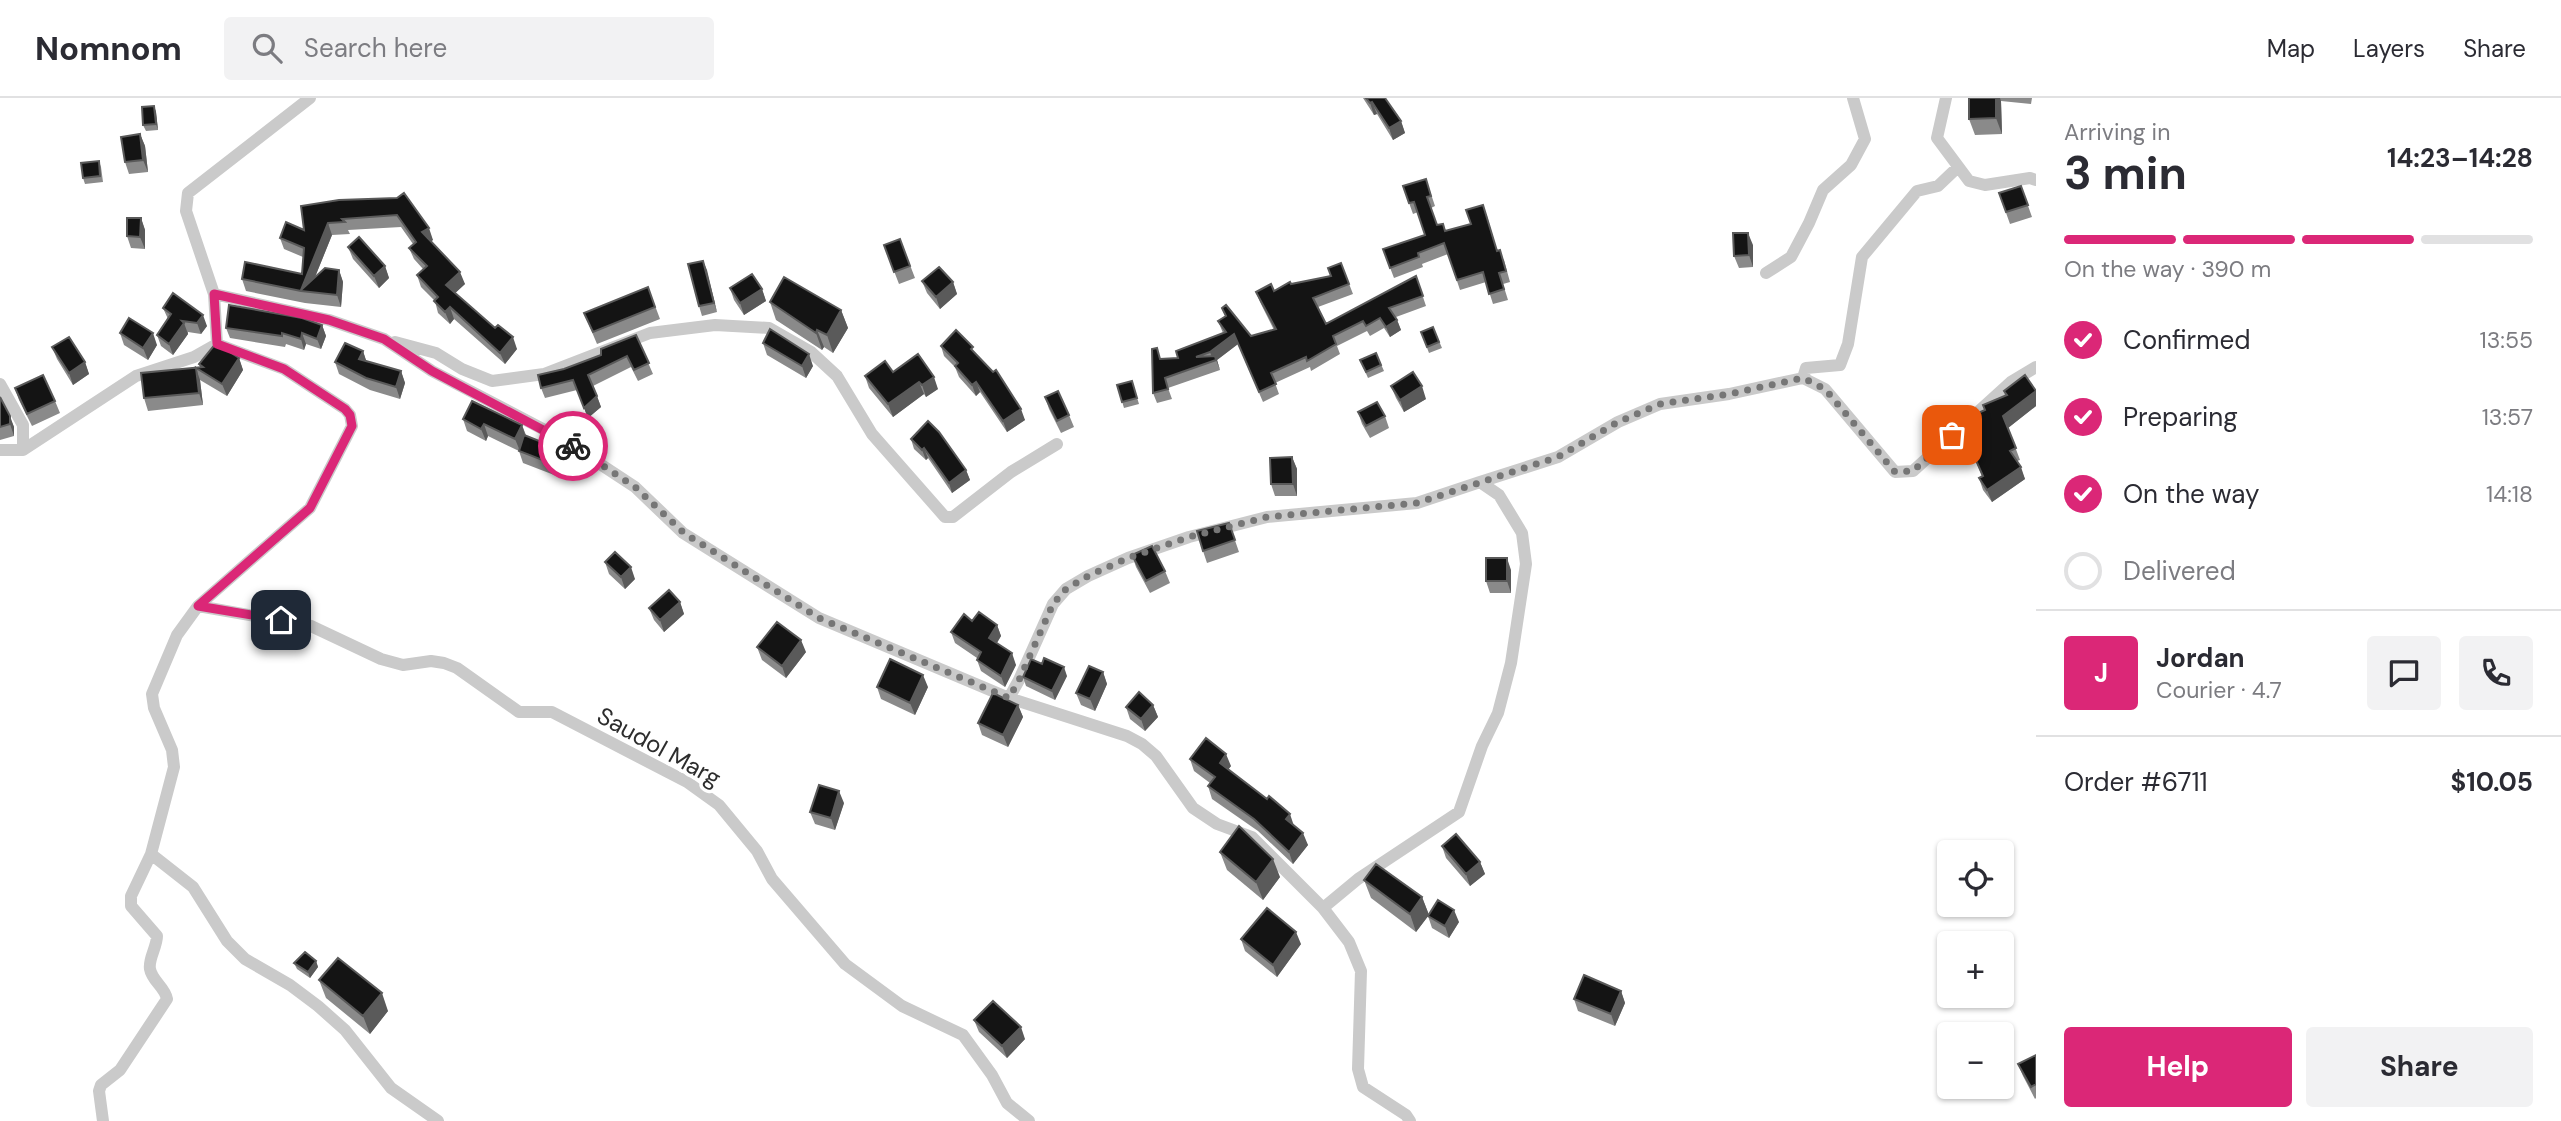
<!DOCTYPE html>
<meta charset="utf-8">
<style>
:root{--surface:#fff;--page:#f2f2f3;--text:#2b2b33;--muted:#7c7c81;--line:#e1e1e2;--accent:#db2777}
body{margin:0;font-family:"DM Sans",sans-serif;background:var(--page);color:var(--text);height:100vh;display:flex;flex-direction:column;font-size:26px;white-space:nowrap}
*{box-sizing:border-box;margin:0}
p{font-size:23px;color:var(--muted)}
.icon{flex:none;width:38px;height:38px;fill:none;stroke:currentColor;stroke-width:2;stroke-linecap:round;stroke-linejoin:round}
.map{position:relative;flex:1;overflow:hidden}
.panel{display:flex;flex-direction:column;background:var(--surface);width:525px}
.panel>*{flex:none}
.buttons{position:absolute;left:1937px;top:742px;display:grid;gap:14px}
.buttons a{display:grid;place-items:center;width:77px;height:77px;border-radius:7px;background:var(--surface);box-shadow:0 2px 5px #0004;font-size:35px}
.pin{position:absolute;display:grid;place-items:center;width:60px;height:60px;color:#fff;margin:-30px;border-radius:14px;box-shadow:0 4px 10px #0006}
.courier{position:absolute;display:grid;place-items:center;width:70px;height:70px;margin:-35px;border:5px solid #db2777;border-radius:50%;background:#fff;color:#222;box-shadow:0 2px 9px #0007}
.summary em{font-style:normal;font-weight:700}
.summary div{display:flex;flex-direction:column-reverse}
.summary{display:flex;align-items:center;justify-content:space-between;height:119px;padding:0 28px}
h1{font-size:46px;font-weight:700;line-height:52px}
.bar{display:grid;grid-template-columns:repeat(4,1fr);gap:10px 7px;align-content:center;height:84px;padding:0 28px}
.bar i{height:9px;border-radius:5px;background:var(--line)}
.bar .selected{background:var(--accent)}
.bar p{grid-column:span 4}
.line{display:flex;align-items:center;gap:18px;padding:0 28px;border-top:2px solid var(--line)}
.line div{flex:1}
.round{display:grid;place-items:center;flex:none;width:74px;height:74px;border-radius:7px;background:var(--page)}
ol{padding:0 28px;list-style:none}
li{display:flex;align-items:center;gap:21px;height:77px}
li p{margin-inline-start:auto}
li .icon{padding:7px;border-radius:50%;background:var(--accent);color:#fff;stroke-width:4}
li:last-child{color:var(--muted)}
li i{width:38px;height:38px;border:4px solid var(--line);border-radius:50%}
.button{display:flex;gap:14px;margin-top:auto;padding:14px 28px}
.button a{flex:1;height:80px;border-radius:7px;background:var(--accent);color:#fff;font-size:28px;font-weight:700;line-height:80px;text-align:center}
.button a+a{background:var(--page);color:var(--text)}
header{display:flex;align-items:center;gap:42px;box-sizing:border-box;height:98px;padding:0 35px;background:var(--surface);border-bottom:2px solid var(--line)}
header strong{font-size:33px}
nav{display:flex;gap:38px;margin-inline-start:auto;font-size:24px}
.search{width:490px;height:63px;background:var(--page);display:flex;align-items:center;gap:18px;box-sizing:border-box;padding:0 24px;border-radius:7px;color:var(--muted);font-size:26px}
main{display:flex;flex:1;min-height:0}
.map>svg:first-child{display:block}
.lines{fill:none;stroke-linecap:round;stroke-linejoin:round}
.street{stroke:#cacaca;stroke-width:12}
.wall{fill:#8a8a8a}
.shaded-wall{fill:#5a5a5a}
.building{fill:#141414;stroke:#5a5a5a;stroke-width:2}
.done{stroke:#767676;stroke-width:7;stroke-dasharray:0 12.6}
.route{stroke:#db2777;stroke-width:9}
.labels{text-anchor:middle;stroke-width:7;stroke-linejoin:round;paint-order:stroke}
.street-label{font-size:24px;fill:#2d2d2d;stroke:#fff}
</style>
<header>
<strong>Nomnom</strong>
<div class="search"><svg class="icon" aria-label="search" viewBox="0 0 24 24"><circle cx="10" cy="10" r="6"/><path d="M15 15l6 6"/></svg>Search here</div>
<nav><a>Map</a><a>Layers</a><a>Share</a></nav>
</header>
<main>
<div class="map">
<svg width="2036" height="1023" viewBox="0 0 2036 1023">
<rect width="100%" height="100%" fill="#fff"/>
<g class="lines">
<!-- street -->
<path class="street" d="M1946 0 1937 40 1969 83 1985 87 2030 80 2036 82
M1766 175 1791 159 1809 125 1823 92 1851 67 1865 41 1853 0
M214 196 329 222 384 241 432 273 562 341 635 389 683 435 819 520 1009 600 1127 638 1142 646 1156 658 1193 710 1217 726 1252 739 1323 810 1349 844 1361 873 1358 971 1363 989 1406 1017 1410 1023
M395 244 436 255 462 271 492 283 544 276 650 235 715 227 769 230 811 254 837 278 872 336 945 419H953L1011 374 1057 346
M1803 280 1806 270 1840 267 1848 246 1862 159 1917 93 1938 88 1958 69
M0 286 23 327V352
M0 352H23L136 278 194 259 217 246 214 196 186 113 188 95 310 0
M1480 384 1558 359 1618 324 1660 306 1729 296 1803 280 1825 291 1895 374 1913 373 2011 284 2036 269
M198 508 311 528 381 561 403 567 431 563 444 565 457 570 519 614H552L687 684 719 707 757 753 772 781 845 866 902 908 963 937 992 977 1007 1005 1029 1023
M1009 600 1019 582 1053 506 1066 491 1088 478 1128 460 1189 439 1267 419 1417 405 1480 384 1499 397 1522 435 1526 466 1511 565 1498 615 1482 648 1459 714 1358 781 1323 810
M151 756 193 789 227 843 245 861 290 887 318 908 345 932 391 990 438 1023
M103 1023 99 993 101 987 120 972 167 901C165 889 152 883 150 871 148 861 157 849 157 838L131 808V798L151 756 174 669 172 652 154 610 152 596 177 537 198 508 310 410 352 328 350 317 345 311 284 271 217 246"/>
</g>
<!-- wall -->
<path class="wall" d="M1363 0H1385L1401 23 1405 35 1393 42 1377 16 1374 17Z
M1969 0H2032L2031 6 2001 3 2002 36 1975 37 1969 21Z
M154 8 156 14 158 32 146 33 143 27Z
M140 36 145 48 148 74 129 76 125 64Z
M99 63 101 69 103 84 85 86 83 80Z
M1426 81 1435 108 1431 110 1437 127 1445 133 1471 126 1487 118 1497 153 1504 162 1510 184 1503 186 1508 202 1493 206 1486 184 1460 192 1448 156 1422 166 1423 169 1394 180 1383 151 1425 137 1418 114 1413 116 1403 88Z
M2021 88 2032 119 2010 126 1999 95Z
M397 100 433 142 431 143 465 186 455 195 517 251 505 266 454 221 450 226 438 215 435 203 421 189 417 177 423 171 414 161 409 150 413 146 401 129 348 132 350 136 332 137 315 179 339 172 343 184 341 209 305 205 246 193 242 181 302 176 303 159 284 151 280 140Z
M141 120 145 132V151L131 150 127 138Z
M900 141 915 180 899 186 884 147Z
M1753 147V169L1739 170 1734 158Z
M348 149 385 168 389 180 379 190 353 161Z
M703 163 717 214 702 218 699 208Z
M1341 165 1353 196 1318 209 1326 226 1416 178 1426 208 1396 219 1401 232 1390 239 1384 230 1370 238 1367 233 1337 248 1340 256 1311 273 1310 269 1275 285 1279 296 1263 304 1238 246 1217 262 1220 272 1168 290 1172 301 1157 305 1153 295 1161 261 1178 260 1223 235 1218 223 1225 218 1222 210 1251 238 1274 232 1260 204 1256 194 1274 193 1331 178Z
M922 183 953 184 957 196 940 211 927 195Z
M648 189 660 221 597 246 584 215Z
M730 190 762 191 766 203 744 217 734 202Z
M770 204 841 212 848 230 833 255 824 249 822 252 776 222Z
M163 210 207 228 201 236 188 234V236L173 257 161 248 157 237 168 221Z
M322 227 326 238 321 251 306 246 304 252 286 246 285 249 230 240 226 230Z
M1433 229 1442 250 1429 255 1421 234Z
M120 235 157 247 148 262 124 247Z
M636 237 653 276 638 283 631 269 593 288 601 309 588 320 577 292 545 300 541 290 564 271 601 257Z
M763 245 813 268 806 280 767 257Z
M941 248 975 255 1025 322 1007 334 980 294 976 298 959 279 955 269 944 258Z
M52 249 85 264 89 276 73 287 57 261Z
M363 253 366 263 401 273 405 285 400 301 370 292 339 276 335 264Z
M1376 255 1384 273 1368 280 1360 262Z
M239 260 243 272 227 298 200 282 203 307 148 313 144 300 141 275 200 269 199 266Z
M893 274 938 291 926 299 924 296 893 319 869 290 865 278Z
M1132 283 1139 306 1124 310 1117 287Z
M1391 288 1426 301 1404 314 1396 300Z
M15 290 55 303 60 315 32 328 19 302Z
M2036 292V308L2008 330 2020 362 2017 363 2025 381 1992 404 1983 392 1979 380 1982 378 1960 326 1985 312 2005 298 2004 293Z
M0 299 14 329V338L0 342Z
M1045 299 1069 317 1074 329 1061 335 1049 311Z
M1358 314 1385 318 1389 330 1370 340 1362 326Z
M463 321 522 327 526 337 567 364 562 380 523 365 519 353 488 338 486 343 467 333Z
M911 341 966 372 970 382 952 395 928 360 926 362 914 351Z
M1292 359 1297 371V398H1275L1271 386Z
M1229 425 1239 454 1207 465 1203 453Z
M1132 457 1165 473 1170 485 1150 495 1136 469Z
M605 464 635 481 625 491 609 476Z
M1511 472V495H1490L1486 483Z
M680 504 684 516 664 534 654 522 649 510Z
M972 523 997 527 1001 538 997 545 1016 567 1005 589 981 573 977 562V560L955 545 951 534Z
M757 549 806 554 786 580 762 562Z
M1103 574 1107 586 1095 613 1081 607 1076 595Z
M1067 578 1055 602 1026 588 1023 579Z
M877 589H928L915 617 881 601Z
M1018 607 1023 619 1008 649 982 637 978 625Z
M1153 607 1158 619 1145 633 1130 621 1126 609Z
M1190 661 1231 668 1228 671 1294 727 1308 747 1293 766 1258 733 1212 701 1208 688 1210 685 1194 673Z
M844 705 835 732 815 726 810 714Z
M1442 748 1480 764 1485 776 1470 788 1446 760Z
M1220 754 1280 779 1263 802 1227 772Z
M1364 782 1422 799 1429 817 1459 824 1449 840 1432 830 1428 818 1416 834 1371 800Z
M1241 841 1301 846 1277 879 1245 853Z
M316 863 318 869 310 880 297 871 294 865Z
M319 882 388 913 370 936 326 900Z
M1621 893 1625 905 1615 928 1578 913 1574 901Z
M974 922 1025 941 1007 960 979 934Z
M2036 957V1000L2035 1001 2023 978 2018 966Z"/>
<!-- shaded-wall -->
<path class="shaded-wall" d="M1996 0H2000L2001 3 2002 36 1996 20Z
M1372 4 1377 16 1374 17 1370 5Z
M154 8 156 14 158 32 156 26Z
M1401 23 1405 35 1393 42 1389 30Z
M140 36 145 48 148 74 143 62Z
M141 120 145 132V151L140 139Z
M328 125 332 137 309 194 301 192Z
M429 130 433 142 427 146 422 134Z
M1748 135 1753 147V169L1749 157Z
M703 163 707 172 717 214 714 205Z
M385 168 389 180 379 190 374 178Z
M339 172 343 184 341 209 337 197Z
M460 174 465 186 451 199 446 187Z
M953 184 957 196 940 211 936 199Z
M762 191 766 203 744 217 740 205Z
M450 209 454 221 450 226 445 214Z
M841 212 848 230 833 255 827 237Z
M203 217 207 228 201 236 197 225Z
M1397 222 1401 232 1390 239 1386 229Z
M184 225 188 236 173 257 169 246Z
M322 227 326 238 321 251 317 241Z
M817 232 824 249 822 252 816 235Z
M153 235 157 247 148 262 143 250Z
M302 235 306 246 304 252 301 241Z
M1234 236 1238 246 1217 262 1220 272 1216 262 1213 263 1210 254Z
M513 239 517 251 505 266 500 255Z
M363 253 367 265 359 261Z
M809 256 813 268 806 280 802 268Z
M239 260 243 272 227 298 222 286Z
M85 264 89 276 73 287 69 275Z
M196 270 200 282 203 307 199 295Z
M401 273 405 285 400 301 396 289Z
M934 279 938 291 926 299 922 287Z
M919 284 924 296 893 319 888 306Z
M976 284 980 294 976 298 972 287Z
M1422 288 1426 301 1404 314 1400 302Z
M2036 293V308L2008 330 2003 318Z
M597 298 601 309 588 320 584 310Z
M1021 311 1025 322 1007 334 1003 323Z
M10 318 14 329V338L10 326Z
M484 326 488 338 486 343 481 331Z
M522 327 526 339 520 353 515 341Z
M924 350 928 360 926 362 922 352Z
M562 352 567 364 562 380 558 368Z
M1292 359 1297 371V398L1293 386Z
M2021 369 2025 381 1992 404 1987 392Z
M966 372 970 382 952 395 949 385Z
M1507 460 1511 472V495L1507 483Z
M631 469 635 481 625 491 621 479Z
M680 504 684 516 664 534 660 522Z
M997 527 1001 538 993 551 989 540Z
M801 542 806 554 786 580 782 568Z
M1012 555 1016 567 1005 589 1001 578Z
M1064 569 1067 578 1055 602 1052 593Z
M1103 574 1107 586 1095 613 1090 601Z
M923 577 928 589 915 617 910 605Z
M1018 607 1023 619 1008 649 1003 637Z
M1153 607 1158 619 1145 633 1141 621Z
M1226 656 1231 668 1224 677 1220 665Z
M839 693 844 705 835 732 831 720Z
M1290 716 1294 728 1286 721Z
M1303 735 1308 747 1293 766 1289 754Z
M1273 761 1280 779 1263 802 1256 784Z
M1480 764 1485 776 1470 788 1466 776Z
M1422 799 1429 817 1416 834 1410 816Z
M1454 812 1459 824 1449 840 1445 828Z
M1296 834 1301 846 1277 879 1273 867Z
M316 863 318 869 310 880 308 874Z
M1621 893 1625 905 1615 928 1611 916Z
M382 895 388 913 370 936 363 918Z
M1021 929 1025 941 1007 960 1002 948Z"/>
<!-- building -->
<path class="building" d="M1366 0H1385L1401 23 1389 30 1372 4 1370 5Z
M1969 0H1996V20L1969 21Z
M154 8 156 26 143 27 142 9Z
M140 36 143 62 125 64 121 39Z
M99 63 100 78 83 80 81 65Z
M1426 81 1431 98 1427 99 1437 127 1443 126 1445 133 1471 126 1466 112 1483 107 1497 153 1500 152 1506 173 1499 175 1504 191 1489 196 1483 174 1457 182 1444 145 1418 155 1419 159 1390 170 1383 151 1425 137 1414 104 1409 105 1403 88Z
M2021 88 2028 107 2006 114 1999 95Z
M404 95 429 130 422 134 460 174 446 187 495 230 498 227 513 239 500 255 450 209 445 214 434 203 438 199 417 177 427 168 409 150 416 144 397 117 342 121 345 124 328 125 301 192 325 170 339 172 337 197 301 193 242 181 245 164 302 176 304 150 280 140 286 124 304 132 301 108 339 102 397 100Z
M127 120H141L140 139 127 138Z
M1733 135H1748L1749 157 1734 158Z
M359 139 385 168 374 178 348 149Z
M900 141 910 168 894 174 884 147Z
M703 163 714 205 699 208 688 166Z
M1341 165 1349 186 1313 200 1326 226 1416 178 1423 198 1389 210 1397 222 1386 229 1380 220 1366 228 1363 223 1333 238 1336 246 1307 263 1306 259 1271 275 1276 286 1259 294 1234 236 1210 254 1196 259 1215 258 1216 262 1165 280 1168 291 1153 295 1152 251 1157 250 1160 261 1178 260 1176 253 1226 234 1218 223 1226 218 1222 210 1226 207 1251 238 1276 231 1256 194 1271 186 1274 193 1290 184 1291 186 1331 178 1328 170Z
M939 169 953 184 936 199 922 183Z
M752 176 762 191 740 205 730 190Z
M784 179 841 212 827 237 817 232 816 235 770 204Z
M648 189 655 209 593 234 584 215Z
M173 195 203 217 197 225 182 223 184 225 169 246 157 237 171 216 163 210Z
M229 207 302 220 322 227 317 241 302 235 301 241 282 235V238L226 230Z
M129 220 153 235 143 250 120 235Z
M1433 229 1439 244 1427 249 1421 234Z
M770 231 809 256 802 268 763 245Z
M956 232 973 249 971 251 993 274 996 272 1021 311 1003 323 976 284 972 287 955 268 958 265 941 248Z
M636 237 649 265 634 272 627 258 588 277 597 298 584 310 573 282 541 290 538 277 564 271 601 257V251Z
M69 239 85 264 69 275 52 249Z
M216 245 239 260 222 286 196 270 199 295 144 300 141 275 203 269 199 266Z
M345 245 363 253 359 261 401 273 396 289 366 280 335 264Z
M1376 255 1381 267 1366 274 1360 262Z
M918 256 934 279 922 287 919 284 888 306 865 278 885 263 893 274Z
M1413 274 1422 288 1400 302 1391 288Z
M43 277 55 303 27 316 15 290Z
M2025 277 2036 293 2003 318 2016 350 2010 353 2021 369 1987 392 1979 380 1983 378 1960 326 1967 320 1985 312 1983 307 2007 297 2004 293Z
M1132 283 1137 300 1122 304 1117 287Z
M1058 293 1069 317 1057 323 1045 299Z
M0 299 10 318V326L0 329Z
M472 303 522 327 515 341 484 326 481 331 463 321Z
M1377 304 1385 318 1366 328 1358 314Z
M928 323 939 334 966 372 949 385 924 350 922 352 911 341Z
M524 337 562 352 558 368 519 353Z
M1292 359 1293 386H1271L1270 360Z
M1229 425 1235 442 1203 453 1197 433Z
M1152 448 1165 473 1146 483 1132 457Z
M615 454 631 469 621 479 605 464Z
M1486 460H1507V483H1486Z
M669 492 680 504 660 522 649 510Z
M979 514 997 527 989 540 1012 555 1001 578 977 562 981 554 951 534 964 516 972 523Z
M777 524 801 542 782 568 757 549Z
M1044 560 1064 569 1052 593 1023 579 1031 561 1042 566Z
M890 561 923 577 910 605 877 589Z
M1089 568 1103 574 1090 601 1076 595Z
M1139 594 1153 607 1141 621 1126 609Z
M993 595 1018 607 1003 637 978 625Z
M1206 640 1226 656 1220 665 1267 701 1269 698 1290 716 1286 721 1303 735 1289 754 1254 721 1208 688 1215 679 1190 661Z
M819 687 839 693 831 720 810 714Z
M1239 728 1273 761 1256 784 1220 754Z
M1456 736 1480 764 1466 776 1442 748Z
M1376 766 1422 799 1410 816 1364 782Z
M1438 802 1454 812 1445 828 1428 818Z
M1267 810 1296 834 1273 867 1241 841Z
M305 854 316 863 308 874 294 865Z
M338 860 382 895 363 918 319 882Z
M1584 877 1621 893 1611 916 1574 901Z
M993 903 1021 929 1002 948 974 922Z
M2036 957V986L2031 989 2018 966Z"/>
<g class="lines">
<!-- done -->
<path class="done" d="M573 348 635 389 684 435 819 520 1009 600 1019 582 1053 506 1066 491 1088 478 1128 460 1189 439 1267 419 1417 405 1558 359 1618 324 1660 306 1729 296 1803 280 1825 291 1895 374 1913 373 1952 337"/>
<!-- route -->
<path class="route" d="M281 522 198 508 310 410 352 328 350 317 345 311 284 271 217 246 214 196 329 222 384 241 432 273 573 348"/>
</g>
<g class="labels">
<!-- street labels -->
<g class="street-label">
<text transform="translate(659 649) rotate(29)" y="8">Saudol Marg</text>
</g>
</g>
</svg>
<div class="buttons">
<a><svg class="icon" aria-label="locate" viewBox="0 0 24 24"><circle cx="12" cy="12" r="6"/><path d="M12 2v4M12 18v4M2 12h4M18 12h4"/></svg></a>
<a>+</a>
<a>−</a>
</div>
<div class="pin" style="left:1952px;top:337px;background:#ea580c"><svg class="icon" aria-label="bag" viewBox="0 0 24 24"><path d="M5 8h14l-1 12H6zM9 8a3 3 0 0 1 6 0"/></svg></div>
<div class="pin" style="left:281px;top:522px;background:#1f2937"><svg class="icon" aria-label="home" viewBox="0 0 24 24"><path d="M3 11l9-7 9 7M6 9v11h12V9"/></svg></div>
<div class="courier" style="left:573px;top:348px"><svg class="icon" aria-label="bike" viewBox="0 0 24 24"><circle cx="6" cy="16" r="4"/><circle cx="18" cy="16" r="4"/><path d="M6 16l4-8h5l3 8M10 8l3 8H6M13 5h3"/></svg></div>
</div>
<section class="panel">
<div class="summary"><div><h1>3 min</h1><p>Arriving in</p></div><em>14:23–14:28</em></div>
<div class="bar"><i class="selected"></i><i class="selected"></i><i class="selected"></i><i></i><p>On the way · 390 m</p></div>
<ol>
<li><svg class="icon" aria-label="check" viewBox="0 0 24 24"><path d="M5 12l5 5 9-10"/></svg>Confirmed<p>13:55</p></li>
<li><svg class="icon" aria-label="check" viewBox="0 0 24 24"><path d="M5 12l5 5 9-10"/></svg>Preparing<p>13:57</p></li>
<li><svg class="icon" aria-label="check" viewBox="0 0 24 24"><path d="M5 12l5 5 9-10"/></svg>On the way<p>14:18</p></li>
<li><i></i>Delivered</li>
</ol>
<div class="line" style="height:126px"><b class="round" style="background:var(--accent);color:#fff">J</b><div><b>Jordan</b><p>Courier · 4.7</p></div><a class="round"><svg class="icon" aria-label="chat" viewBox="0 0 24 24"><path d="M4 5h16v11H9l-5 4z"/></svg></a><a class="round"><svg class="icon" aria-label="phone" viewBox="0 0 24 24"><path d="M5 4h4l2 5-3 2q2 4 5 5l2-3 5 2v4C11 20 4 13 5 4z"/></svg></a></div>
<div class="line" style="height:91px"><div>Order #6711</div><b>$10.05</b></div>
<div class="button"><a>Help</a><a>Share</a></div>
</section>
</main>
